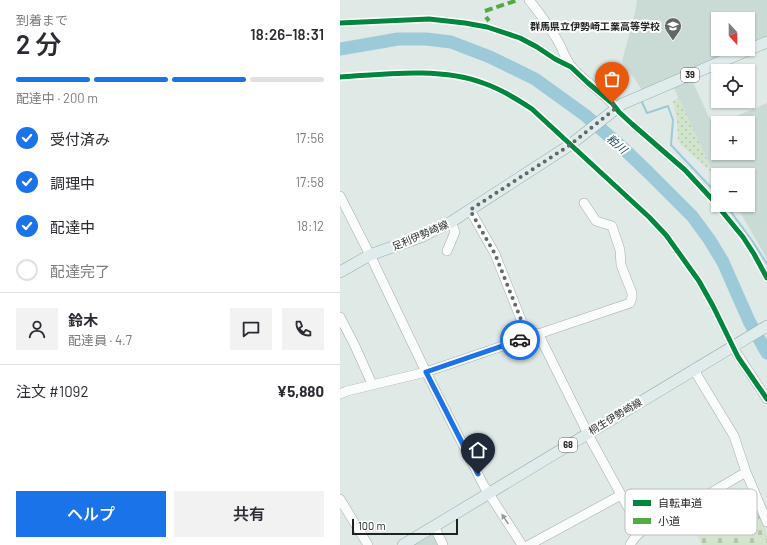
<!DOCTYPE html>
<html lang="ja">
<meta charset="utf-8">
<style>
:root{--surface:#fff;--page:#f2f2f3;--text:#2b2b33;--muted:#7c7c81;--line:#e1e1e2;--accent:#1a73e8}
body{margin:0;font-family:Barlow,"Noto Sans JP",sans-serif;background:var(--page);color:var(--text);height:100vh;display:flex;flex-direction:column;font-size:15px;white-space:nowrap}
*{box-sizing:border-box;margin:0}
p{font-size:13px;color:var(--muted)}
.icon{flex:none;width:22px;height:22px;fill:none;stroke:currentColor;stroke-width:2;stroke-linecap:round;stroke-linejoin:round}
.map{position:relative;flex:1;overflow:hidden}
.side{display:flex;flex-direction:column;background:var(--surface);width:340px}
.side>*{flex:none}
.needle{width:26px;rotate:159deg}
.fabs{position:absolute;left:371px;top:12px;display:grid;gap:8px}
.fabs a{display:grid;place-items:center;width:44px;height:44px;border-radius:0px;background:var(--surface);box-shadow:0 1px 3px #0004;font-size:20px}
.scale{position:absolute;left:12px;bottom:10px;width:106px;box-sizing:border-box;padding-left:4px;border:2px solid #1d2321;border-top:0;font-size:11px;line-height:14px;white-space:nowrap;color:#1d2321;-webkit-text-stroke:3px #fff;paint-order:stroke}
.pin{position:absolute;display:grid;place-items:center;width:34px;height:34px;color:#fff;margin:-41px -17px;border-radius:50% 50% 50% 0;rotate:-45deg;box-shadow:0 0 4px #0007}
.pin .icon{rotate:45deg}
.courier{position:absolute;display:grid;place-items:center;width:40px;height:40px;margin:-20px;border:3px solid #1a73e8;border-radius:50%;background:#fff;color:#222;box-shadow:0 1px 5px #0007}
.summary em{font-style:normal;font-weight:600}
.summary div{display:flex;flex-direction:column-reverse}
.summary{display:flex;align-items:center;justify-content:space-between;height:68px;padding:0 16px}
h1{font-size:26px;font-weight:600;line-height:30px}
.bar{display:grid;grid-template-columns:repeat(4,1fr);gap:6px 4px;align-content:center;height:48px;padding:0 16px}
.bar i{height:5px;border-radius:3px;background:var(--line)}
.bar .active{background:var(--accent)}
.bar p{grid-column:span 4}
.line{display:flex;align-items:center;gap:10px;padding:0 16px;border-top:1px solid var(--line)}
.line div{flex:1}
.round{display:grid;place-items:center;flex:none;width:42px;height:42px;border-radius:0px;background:var(--page)}
ol{padding:0 16px;list-style:none}
li{display:flex;align-items:center;gap:12px;height:44px}
li p{margin-inline-start:auto}
li .icon{padding:4px;border-radius:50%;background:var(--accent);color:#fff;stroke-width:4}
li:last-child{color:var(--muted)}
li i{width:22px;height:22px;border:2px solid var(--line);border-radius:50%}
.button{display:flex;gap:8px;margin-top:auto;padding:8px 16px}
.button a{flex:1;height:46px;border-radius:0px;background:var(--accent);color:#fff;font-size:16px;font-weight:600;line-height:46px;text-align:center}
.button a+a{background:var(--page);color:var(--text)}
main{display:flex;flex:1;min-height:0}
.map>svg:first-child{display:block}
.built{fill:#cadbd6}
.cemetery{fill:url(#cemetery-stones)}
.park{fill:url(#park-dots)}
.lines{fill:none;stroke-linecap:round;stroke-linejoin:round}
.stream{stroke:#9dcad8;stroke-width:2}
.river{stroke:#9dcad8;stroke-width:13}
.minor-casing{stroke:#a3aba8;stroke-width:10}
.major-casing{stroke:#97afae;stroke-width:12}
.minor{stroke:#fafcfb;stroke-width:9}
.major{stroke:#e0ecec;stroke-width:11}
.quiet{stroke:#52aa43;stroke-width:4;stroke-dasharray:8 4;stroke-linecap:butt}
.cycleway-casing{stroke:#fff;stroke-width:8}
.cycleway{stroke:#00873e;stroke-width:5}
.oneway{fill:#979a99}
.done{stroke:#616866;stroke-width:4;stroke-dasharray:0 7.2}
.route{stroke:#1a73e8;stroke-width:5}
.labels{text-anchor:middle;stroke-width:4;stroke-linejoin:round;paint-order:stroke}
.shield{fill:#fff;stroke:#616564;stroke-width:1}
.shield-label{font-size:9px;font-weight:bold;fill:#1d2321}
.poi-label{font-size:10px;font-weight:bold;fill:#1d2321;stroke:#fff;text-anchor:end}
.street-label{font-size:10px;fill:#1d2321;stroke:#fff}
.water-label{font-size:11px;font-style:italic;fill:#194d5c;stroke:#fff}
.key{fill:#fff;stroke:#bbbdbc;stroke-width:1}
.key-label{font-size:11px;fill:#1d2321}
</style>
<main>
<section class="side">
<div class="summary"><div><h1>2 分</h1><p>到着まで</p></div><em>18:26–18:31</em></div>
<div class="bar"><i class="active"></i><i class="active"></i><i class="active"></i><i></i><p>配達中 · 200 m</p></div>
<ol>
<li><svg class="icon" aria-label="check" viewBox="0 0 24 24"><path d="M5 12l5 5 9-10"/></svg>受付済み<p>17:56</p></li>
<li><svg class="icon" aria-label="check" viewBox="0 0 24 24"><path d="M5 12l5 5 9-10"/></svg>調理中<p>17:58</p></li>
<li><svg class="icon" aria-label="check" viewBox="0 0 24 24"><path d="M5 12l5 5 9-10"/></svg>配達中<p>18:12</p></li>
<li><i></i>配達完了</li>
</ol>
<div class="line" style="height:72px"><a class="round"><svg class="icon" aria-label="person" viewBox="0 0 24 24"><circle cx="12" cy="8" r="4"/><path d="M4 21q1-7 8-7t8 7"/></svg></a><div><b>鈴木</b><p>配達員 · 4.7</p></div><a class="round"><svg class="icon" aria-label="chat" viewBox="0 0 24 24"><path d="M4 5h16v11H9l-5 4z"/></svg></a><a class="round"><svg class="icon" aria-label="phone" viewBox="0 0 24 24"><path d="M5 4h4l2 5-3 2q2 4 5 5l2-3 5 2v4C11 20 4 13 5 4z"/></svg></a></div>
<div class="line" style="height:52px"><div>注文 #1092</div><b>¥5,880</b></div>
<div class="button"><a>ヘルプ</a><a>共有</a></div>
</section>
<div class="map">
<svg width="427" height="545" viewBox="0 0 427 545">
<defs>
<pattern id="cemetery-stones" width="16" height="16" patternUnits="userSpaceOnUse"><rect width="16" height="16" fill="#d3e4cc"/><path d="M2 7V4a2 2 0 0 1 4 0v3zM10 15v-3a2 2 0 0 1 4 0v3z" fill="#b5c3af"/></pattern>
<pattern id="park-dots" width="8" height="8" patternUnits="userSpaceOnUse"><rect width="8" height="8" fill="#d3e4cc"/><path d="M2 2h.1M6 6h.1" fill="none" stroke="#b5c3af" stroke-width="1.8" stroke-linecap="round"/></pattern>
</defs>
<rect width="100%" height="100%" fill="#dfe9e6"/>
<!-- built -->
<path class="built" d="M297 0H427V37L408 45V19H378V49H399L302 90 282 61 295 13Z
M351 78 373 126 378 124V153H408V123H380L427 103V259L396 205H408V175H378V180L373 173 333 86Z
M94 532 100 545H74Z"/>
<!-- cemetery -->
<path class="cemetery" d="M415 504 427 533V545H362L356 534 381 518Z"/>
<!-- park -->
<path class="park" d="M339 98 373 173 342 146 338 140 337 121 333 101Z"/>
<g class="lines">
<!-- stream -->
<path class="stream" d="M301 100 307 113 328 106 333 120 331 145 378 195
M386 205 413 242 427 264"/>
<!-- river -->
<path class="river" d="M0 49 58 39H86L111 42 150 57 195 79 245 115 285 150 308 172 352 216 369 239 383 262 409 321 427 353"/>
<!-- minor casing -->
<g class="minor-casing">
<path id="minor" d="M189 0C199 12 208 25 216 38 222 47 224 57 231 66 244 82 264 92 276 108
M0 196 30 255 86 372 144 486 182 545
M130 210 155 254 188 337
M107 251 115 232 111 222
M0 317 15 346 32 384
M198 333 251 440 301 531
M392 346 427 399
M355 368 357 375 394 436 406 472 427 522
M0 394 7 391 86 372 290 303 292 297V293L281 265 280 250 272 226 256 221 244 203
M0 499 28 545
M94 526 103 545
M189 545 281 495
M290 545C296 534 302 530 313 527L406 472"/>
</g>
<!-- major casing -->
<g class="major-casing">
<path id="major" d="M0 272 30 255 83 236 111 222 230 145 282 104 427 42
M63 545 427 326"/>
</g>
<!-- minor -->
<use href="#minor" class="minor"/>
<!-- major -->
<use href="#major" class="major"/>
<!-- quiet -->
<path class="quiet" d="M145 11 178 0
M146 17 149 21"/>
<!-- cycleway casing -->
<g class="cycleway-casing">
<path id="cycleway" d="M0 23 89 19 125 23 147 27 180 38 197 47 215 59 231 67 248 83 272 103 279 112 292 124 345 170 371 198 403 237 414 254 427 278
M0 77C44 74 102 67 143 83 161 89 177 99 192 109L309 217 326 235 359 281 373 306 398 357 427 399"/>
</g>
<!-- cycleway -->
<use href="#cycleway" class="cycleway"/>
</g>
<!-- one-way arrows -->
<defs><path id="oneway-solid" d="M-6-.8H1V-3.2L6.5 0L1 3.2V.8H-6Z"/></defs>
<use class="oneway" href="#oneway-solid" transform="translate(165 519) rotate(-124)"/>
<g class="lines">
<!-- done -->
<path class="done" d="M180 340 188 337 155 254 130 210 230 145 276 108 272 103"/>
<!-- route -->
<path class="route" d="M138 474 86 372 180 340"/>
</g>
<!-- icons -->
<defs>
<g id="school-pin" transform="scale(0.9)"><path d="M0 17L-7.5 6A9.5 9.5 0 1 1 7.5 6Z" fill="#616866" stroke="#fff"/><path d="M0-5L7-2L0 1L-7-2ZM-4 1L0 2.5L4 1V4Q0 6-4 4Z" fill="#fff"/></g>
</defs>
<g fill-rule="evenodd">
<use href="#school-pin" x="333" y="26"/>
</g>
<g class="labels">
<!-- shield labels -->
<g class="shield">
<rect x="341" y="68" width="18" height="14" rx="3"/>
<rect x="219" y="438" width="18" height="14" rx="3"/>
</g>
<g class="shield-label">
<text x="350" y="78">39</text>
<text x="228" y="448">68</text>
</g>
<!-- poi labels -->
<g class="poi-label">
<text x="320" y="30">群馬県立伊勢崎工業高等学校</text>
</g>
<!-- street labels -->
<g class="street-label">
<text transform="translate(80 235) rotate(-23)" y="4">足利伊勢崎線</text>
<text transform="translate(275 416) rotate(-31)" y="4">桐生伊勢崎線</text>
</g>
<!-- water labels -->
<g class="water-label">
<text transform="translate(277 144) rotate(41)" y="4">粕川</text>
</g>
</g>
<!-- legend -->
<rect x="285" y="489" width="132" height="46" rx="6" class="key"/>
<rect x="293" y="500" width="18" height="6" fill="#00873e"/>
<rect x="293" y="518" width="18" height="6" fill="#52aa43"/>
<g class="key-label">
<text x="318" y="507">自転車道</text>
<text x="318" y="525">小道</text>
</g>
</svg>
<div class="fabs">
<a><svg class="needle" viewBox="-14 -14 28 28"><path d="M0-13l5 13h-10z" fill="#e53935"/><path d="M0 13l5-13h-10z" fill="#7c7c81"/></svg></a>
<a><svg class="icon" aria-label="locate" viewBox="0 0 24 24"><circle cx="12" cy="12" r="6"/><path d="M12 2v4M12 18v4M2 12h4M18 12h4"/></svg></a>
<a>+</a>
<a>−</a>
</div>
<div class="scale">100 m</div>
<div class="pin" style="left:272px;top:103px;background:#ea580c"><svg class="icon" aria-label="bag" viewBox="0 0 24 24"><path d="M5 8h14l-1 12H6zM9 8a3 3 0 0 1 6 0"/></svg></div>
<div class="pin" style="left:138px;top:474px;background:#1f2937"><svg class="icon" aria-label="home" viewBox="0 0 24 24"><path d="M3 11l9-7 9 7M6 9v11h12V9"/></svg></div>
<div class="courier" style="left:180px;top:340px"><svg class="icon" aria-label="car" viewBox="0 0 24 24"><path d="M5 17H2v-5l4-1 3-4h7l3 4 3 1v5h-3M9 17h6M6 11h13"/><circle cx="7" cy="17" r="2"/><circle cx="17" cy="17" r="2"/></svg></div>
</div>
</main>
